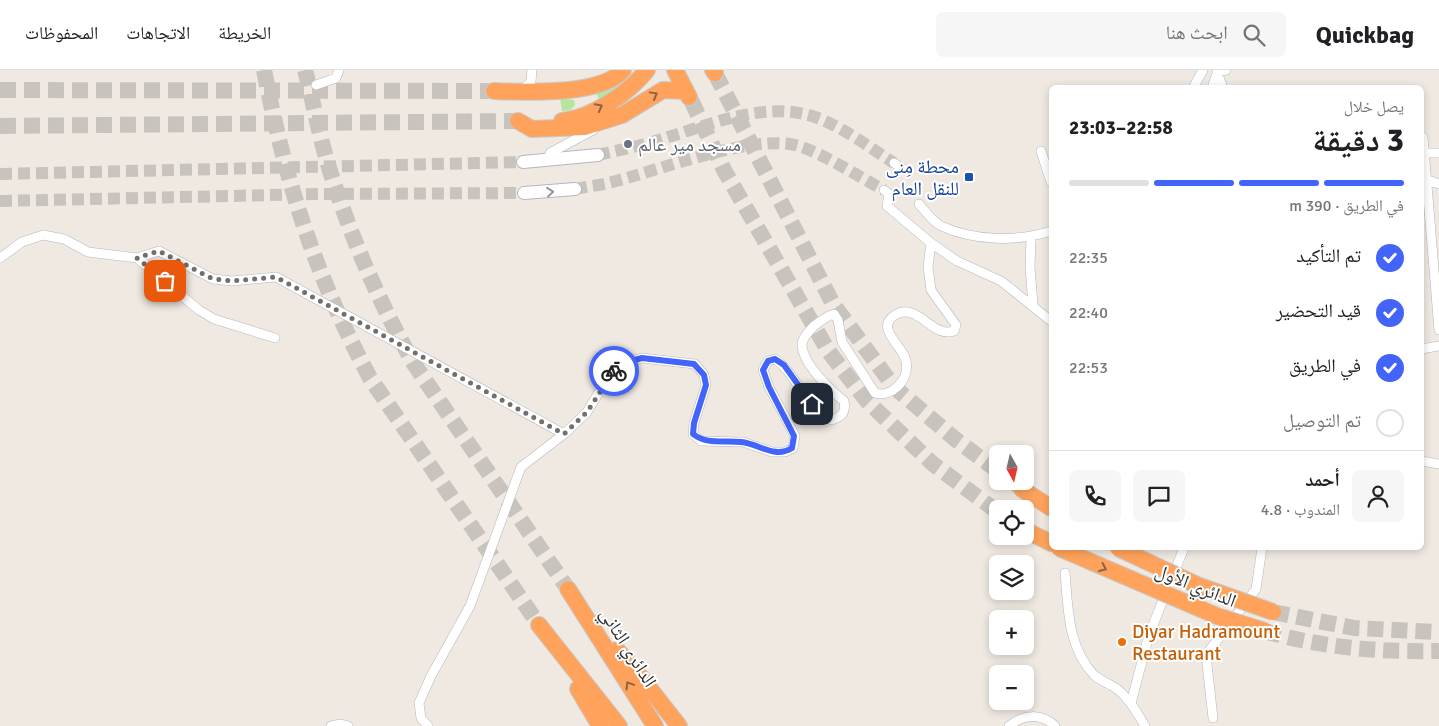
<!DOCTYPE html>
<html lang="ar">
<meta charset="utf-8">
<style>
:root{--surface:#fff;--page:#f6f6f6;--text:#202124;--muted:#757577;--line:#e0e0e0;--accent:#4264fb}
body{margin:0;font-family:Signika,"Noto Naskh Arabic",sans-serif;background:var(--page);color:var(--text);direction:rtl;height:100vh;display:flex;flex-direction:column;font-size:19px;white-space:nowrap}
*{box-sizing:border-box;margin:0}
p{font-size:16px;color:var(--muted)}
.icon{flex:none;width:28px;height:28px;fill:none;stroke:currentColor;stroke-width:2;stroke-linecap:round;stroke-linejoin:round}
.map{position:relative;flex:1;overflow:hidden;direction:ltr}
.drawer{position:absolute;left:1049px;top:15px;width:375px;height:465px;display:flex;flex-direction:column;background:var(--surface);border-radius:8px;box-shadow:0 2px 8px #0003;direction:rtl}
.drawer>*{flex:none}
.needle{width:32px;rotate:172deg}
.tools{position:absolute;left:989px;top:375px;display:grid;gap:10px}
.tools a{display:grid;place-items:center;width:45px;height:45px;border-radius:8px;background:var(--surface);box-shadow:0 2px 8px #0003;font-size:25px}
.pin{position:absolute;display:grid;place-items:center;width:42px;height:42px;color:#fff;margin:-21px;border-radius:10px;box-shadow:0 2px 8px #0006}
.courier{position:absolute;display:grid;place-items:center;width:50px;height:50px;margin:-25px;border:4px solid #4264fb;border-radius:50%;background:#fff;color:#222;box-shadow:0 1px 6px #0007}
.headline em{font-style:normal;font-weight:700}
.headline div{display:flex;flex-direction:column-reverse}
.headline{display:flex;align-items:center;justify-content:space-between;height:85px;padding:0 20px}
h1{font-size:32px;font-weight:700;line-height:38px}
.bar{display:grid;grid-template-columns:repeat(4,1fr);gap:8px 5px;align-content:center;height:60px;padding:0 20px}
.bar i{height:6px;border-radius:4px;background:var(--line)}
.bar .active{background:var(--accent)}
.bar p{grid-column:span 4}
.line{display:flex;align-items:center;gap:12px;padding:0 20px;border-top:1px solid var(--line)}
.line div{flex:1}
.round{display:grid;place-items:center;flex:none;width:52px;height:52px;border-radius:8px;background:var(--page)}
ol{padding:0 20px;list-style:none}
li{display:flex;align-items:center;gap:15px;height:55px}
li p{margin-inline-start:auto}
li .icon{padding:5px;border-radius:50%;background:var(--accent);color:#fff;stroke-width:4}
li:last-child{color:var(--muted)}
li i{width:28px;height:28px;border:2px solid var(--line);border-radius:50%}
header{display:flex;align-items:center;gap:30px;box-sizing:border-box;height:70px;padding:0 25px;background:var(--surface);border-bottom:1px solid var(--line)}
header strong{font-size:24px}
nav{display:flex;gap:28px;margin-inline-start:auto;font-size:18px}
.search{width:350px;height:45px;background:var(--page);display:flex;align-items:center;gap:12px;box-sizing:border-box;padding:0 18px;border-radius:8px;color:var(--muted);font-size:19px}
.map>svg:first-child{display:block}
.green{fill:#b6e59e}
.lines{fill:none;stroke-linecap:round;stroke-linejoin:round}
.secondary-tunnel{stroke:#c8c4bd;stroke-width:12;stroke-dasharray:12 6;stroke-linecap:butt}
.highway-tunnel{stroke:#c8c4bd;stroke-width:16;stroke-dasharray:16 8;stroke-linecap:butt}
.street-casing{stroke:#b4b7c1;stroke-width:10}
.secondary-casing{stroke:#b4b7c1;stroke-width:14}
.highway-casing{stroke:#c9c9c9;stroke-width:18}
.street{stroke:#fff;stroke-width:9}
.secondary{stroke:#fff;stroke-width:12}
.highway{stroke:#ffa35c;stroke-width:16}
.highway-bridge-casing{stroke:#c9c9c9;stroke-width:18;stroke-linecap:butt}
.highway-bridge{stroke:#ffa35c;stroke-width:16}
.oneway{stroke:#8c6343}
.oneway2{stroke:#969696}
.done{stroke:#726f6d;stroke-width:5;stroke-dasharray:0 9}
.route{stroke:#4264fb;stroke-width:6}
.worship-dot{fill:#6b7280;stroke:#fff;stroke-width:2}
.transit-dot{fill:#1a4fb4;stroke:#fff;stroke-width:2}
.food-dot{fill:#e8710a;stroke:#fff;stroke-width:2}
.labels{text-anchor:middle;stroke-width:4;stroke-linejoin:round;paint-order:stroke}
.worship-label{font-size:19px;fill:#5b616d;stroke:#fff;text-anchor:start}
.transit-label{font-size:19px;fill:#164399;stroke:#fff;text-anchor:end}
.street-label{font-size:19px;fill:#2e2e2e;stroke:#fff}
.food-label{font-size:19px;fill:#c56008;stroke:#fff;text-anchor:start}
</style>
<header>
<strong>Quickbag</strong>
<div class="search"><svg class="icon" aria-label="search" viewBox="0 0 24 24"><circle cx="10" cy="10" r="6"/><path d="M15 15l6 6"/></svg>ابحث هنا</div>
<nav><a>الخريطة</a><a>الاتجاهات</a><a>المحفوظات</a></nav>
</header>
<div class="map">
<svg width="1439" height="656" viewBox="0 0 1439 656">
<rect width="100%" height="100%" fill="#efe9e1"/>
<!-- green -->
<path class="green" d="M637 0 620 17 599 29 595 21Z
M560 28 574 30 575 35 571 40 562 41Z"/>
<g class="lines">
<!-- secondary-tunnel -->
<path class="secondary-tunnel" d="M598 85C619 80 641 76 662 69 709 55 765 30 815 47 843 57 869 77 894 93
M0 104 523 92
M575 119C589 116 603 115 616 111 662 99 756 63 799 76 828 86 857 106 884 120
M0 131 320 124 524 123"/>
<!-- highway-tunnel -->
<path class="highway-tunnel" d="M264 0C286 114 315 205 370 308L539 555
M305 0C314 35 320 70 331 104 352 170 380 234 414 294L568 519
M715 3 833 234 894 317 955 369 998 401
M0 20 494 21
M691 30 724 100 829 282 867 331 933 394 998 442
M0 56 518 51
M1012 411 1022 419
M1273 542 1354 558 1439 562
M1265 561C1320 578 1382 582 1439 581"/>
<!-- street casing -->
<g class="street-casing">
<path id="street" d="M316 15 336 8 339 0
M1193 18 1203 0
M1212 18 1218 1
M1223 18 1217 2 1226 0
M522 21 531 11 532 0
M1423 67 1439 260
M1041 81 1051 112
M1425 83H1439
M548 91 550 83 593 60
M894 93 902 98
M1421 110 1425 109 1439 114
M884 120 889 124 887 136 931 173 957 191 1001 211 1051 251
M919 134C925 141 933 152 941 156 974 171 1017 172 1051 161
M1031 168 1030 197 1033 235
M0 188 22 172 43 165 64 169 88 182 137 188 199 240 214 249 275 268
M137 188 159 181 213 209 232 211 276 207 564 364
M1421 279 1439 276
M1421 391 1439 394
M1065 503C1068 538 1068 578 1094 605 1101 611 1110 614 1117 619 1130 629 1137 643 1145 656
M1131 633 1149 565 1184 478
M1213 648 1206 585 1256 519 1262 478
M331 656 341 654 348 656
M428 656 421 648 419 633 431 606 470 536 521 397 564 364 587 342 608 307 620 294 642 288 695 294 704 305 706 315 694 353 693 364 701 371 743 372 772 382H785L793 378 795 366 769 317 763 300 768 291 775 289C798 305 806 341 832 350 843 346 846 342 844 331 830 320 803 294 802 275 802 268 809 261 814 256 821 251 826 246 834 244L838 250 842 272 875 323C892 328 910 309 906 291 904 277 874 258 895 245 917 231 933 269 954 261L956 255 931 220 928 197 931 173
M1009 656C1024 644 1041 643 1055 656"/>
</g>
<!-- secondary casing -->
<g class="secondary-casing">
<path id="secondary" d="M523 92 598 85
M524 123 575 119"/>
</g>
<!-- highway casing -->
<g class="highway-casing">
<path id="highway" d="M675 0 689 27
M713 0 715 3
M494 21C525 22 602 26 623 0
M518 51 532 59 584 57 622 45 663 20 686 21
M562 51C592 48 629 23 647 0
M1022 419 1051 438
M1025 460 1051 473
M568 519 655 656
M539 555 619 656
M617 580 639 605 679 656
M578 619 600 656"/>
</g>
<!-- street -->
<use href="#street" class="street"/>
<!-- secondary -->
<use href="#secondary" class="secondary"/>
<!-- highway -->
<use href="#highway" class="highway"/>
<!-- highway-bridge casing -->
<g class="highway-bridge-casing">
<path id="highway-bridge" d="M1059 478 1217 546 1265 561
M1118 478 1197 515 1273 542"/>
</g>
<!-- highway-bridge -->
<use href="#highway-bridge" class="highway-bridge"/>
</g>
<!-- one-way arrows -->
<defs><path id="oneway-chevron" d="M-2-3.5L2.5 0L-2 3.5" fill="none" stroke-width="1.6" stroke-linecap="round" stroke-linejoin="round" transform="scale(1.25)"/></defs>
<g class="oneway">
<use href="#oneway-chevron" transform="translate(654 25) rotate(-29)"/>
<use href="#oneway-chevron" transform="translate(599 37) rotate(-28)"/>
<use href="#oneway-chevron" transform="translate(1103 498) rotate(24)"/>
<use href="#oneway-chevron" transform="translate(629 615) rotate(-121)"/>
</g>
<use class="oneway2" href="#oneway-chevron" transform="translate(550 122) rotate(-6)"/>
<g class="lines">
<!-- done -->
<path class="done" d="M165 211 137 188 159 181 213 209 232 211 276 207 564 364 587 342 614 301"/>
<!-- route -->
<path class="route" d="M614 301 620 294 642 288 694 294 704 305 706 315 694 353 693 364C707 375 724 370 741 372 760 374 774 389 792 378L794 366 769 317 763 300 768 291 775 289 784 295 812 334"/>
</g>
<!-- markers -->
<circle class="worship-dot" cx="628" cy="74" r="5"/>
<rect class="transit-dot" x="964" y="102" width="10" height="10" rx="2.5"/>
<circle class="food-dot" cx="1122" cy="572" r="5"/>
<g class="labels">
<!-- worship labels -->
<g class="worship-label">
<text x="638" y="81">مسجد مير عالم</text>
</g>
<!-- transit labels -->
<g class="transit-label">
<text x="959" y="103">محطة مِنى<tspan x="959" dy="22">للنقل العام</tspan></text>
</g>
<!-- street labels -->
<g class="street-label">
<text transform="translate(1196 515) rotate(22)" y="7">الدائري الأول</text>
<text transform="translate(629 577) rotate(58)" y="7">الدائري الثاني</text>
</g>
<!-- food labels -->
<g class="food-label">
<text x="1132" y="568">Diyar Hadramount<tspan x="1132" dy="22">Restaurant</tspan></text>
</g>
</g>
</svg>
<div class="tools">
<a><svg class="needle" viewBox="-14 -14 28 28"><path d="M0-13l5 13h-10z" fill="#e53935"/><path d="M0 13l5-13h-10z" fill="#757577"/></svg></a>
<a><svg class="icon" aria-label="locate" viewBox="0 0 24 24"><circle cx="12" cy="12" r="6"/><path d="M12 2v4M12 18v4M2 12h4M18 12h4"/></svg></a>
<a><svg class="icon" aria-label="layers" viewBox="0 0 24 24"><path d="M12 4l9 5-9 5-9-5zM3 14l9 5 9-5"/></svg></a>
<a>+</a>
<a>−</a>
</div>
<div class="pin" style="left:165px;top:211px;background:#ea580c"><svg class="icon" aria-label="bag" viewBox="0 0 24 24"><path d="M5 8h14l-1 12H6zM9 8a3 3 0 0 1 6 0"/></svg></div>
<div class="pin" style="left:812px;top:334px;background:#1f2937"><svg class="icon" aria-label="home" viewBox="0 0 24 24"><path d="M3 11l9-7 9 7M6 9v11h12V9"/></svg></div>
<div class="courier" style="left:614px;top:301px"><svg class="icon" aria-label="bike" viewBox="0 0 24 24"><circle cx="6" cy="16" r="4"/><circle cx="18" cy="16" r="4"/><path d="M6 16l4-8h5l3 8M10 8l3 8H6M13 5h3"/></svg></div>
<section class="drawer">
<div class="headline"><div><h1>3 دقيقة</h1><p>يصل خلال</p></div><em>22:58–23:03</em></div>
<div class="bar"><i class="active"></i><i class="active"></i><i class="active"></i><i></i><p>في الطريق · 390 m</p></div>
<ol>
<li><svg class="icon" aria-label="check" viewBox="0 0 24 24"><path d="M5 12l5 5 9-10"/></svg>تم التأكيد<p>22:35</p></li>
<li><svg class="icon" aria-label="check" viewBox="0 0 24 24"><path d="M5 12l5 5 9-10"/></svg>قيد التحضير<p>22:40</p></li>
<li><svg class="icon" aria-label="check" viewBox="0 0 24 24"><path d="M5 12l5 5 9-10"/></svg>في الطريق<p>22:53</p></li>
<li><i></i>تم التوصيل</li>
</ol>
<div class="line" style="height:90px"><a class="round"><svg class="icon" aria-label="person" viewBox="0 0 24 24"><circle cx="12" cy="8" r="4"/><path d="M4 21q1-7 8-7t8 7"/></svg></a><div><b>أحمد</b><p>المندوب · 4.8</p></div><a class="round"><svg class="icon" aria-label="chat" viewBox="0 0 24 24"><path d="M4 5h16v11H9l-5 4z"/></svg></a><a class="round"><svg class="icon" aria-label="phone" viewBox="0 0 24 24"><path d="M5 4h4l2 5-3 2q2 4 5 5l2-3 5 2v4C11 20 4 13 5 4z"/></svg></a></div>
</section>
</div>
